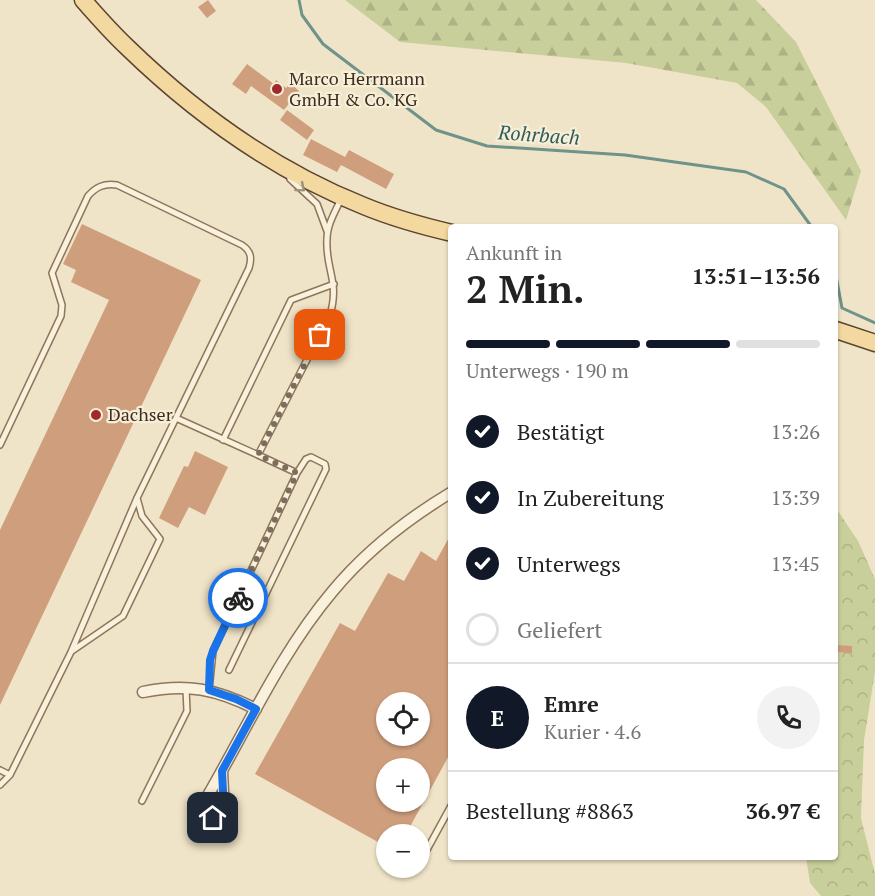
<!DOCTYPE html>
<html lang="de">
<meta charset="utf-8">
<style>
:root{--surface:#fff;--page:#f2f2f2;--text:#222;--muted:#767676;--line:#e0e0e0;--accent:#111827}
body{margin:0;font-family:"PT Serif",serif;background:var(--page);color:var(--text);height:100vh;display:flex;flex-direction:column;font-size:22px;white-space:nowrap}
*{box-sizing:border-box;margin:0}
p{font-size:20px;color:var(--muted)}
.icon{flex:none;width:33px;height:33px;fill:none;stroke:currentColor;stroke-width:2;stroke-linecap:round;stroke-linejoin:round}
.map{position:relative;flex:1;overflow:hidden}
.panel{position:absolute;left:448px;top:224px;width:390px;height:636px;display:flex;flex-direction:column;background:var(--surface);border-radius:6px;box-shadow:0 2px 4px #0004}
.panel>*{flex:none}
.fabs{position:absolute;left:376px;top:692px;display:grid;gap:12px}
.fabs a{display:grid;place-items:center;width:54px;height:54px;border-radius:50%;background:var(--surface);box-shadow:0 2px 4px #0004;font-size:30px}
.pin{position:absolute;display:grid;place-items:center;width:51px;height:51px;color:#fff;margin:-26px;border-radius:12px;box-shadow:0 3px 9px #0006}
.courier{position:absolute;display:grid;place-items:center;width:60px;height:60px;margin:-30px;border:4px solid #1a73e8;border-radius:50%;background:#fff;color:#222;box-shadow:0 2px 8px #0007}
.headline em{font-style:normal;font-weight:600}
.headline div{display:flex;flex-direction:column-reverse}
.headline{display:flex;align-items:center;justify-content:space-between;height:102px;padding:0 18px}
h1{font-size:39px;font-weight:600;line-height:45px}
.bar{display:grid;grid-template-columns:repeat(4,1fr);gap:9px 6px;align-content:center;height:72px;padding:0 18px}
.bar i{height:8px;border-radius:4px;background:var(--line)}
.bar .current{background:var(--accent)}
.bar p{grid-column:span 4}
.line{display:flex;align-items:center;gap:15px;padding:0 18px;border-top:2px solid var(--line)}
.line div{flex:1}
.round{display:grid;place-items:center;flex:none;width:63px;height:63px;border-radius:32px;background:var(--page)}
ol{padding:0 18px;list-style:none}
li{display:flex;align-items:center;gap:18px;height:66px}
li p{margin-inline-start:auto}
li .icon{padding:6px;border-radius:50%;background:var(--accent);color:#fff;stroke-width:4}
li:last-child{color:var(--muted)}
li i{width:33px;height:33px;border:3px solid var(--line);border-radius:50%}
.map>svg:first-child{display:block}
.forest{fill:url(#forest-firs)}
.park{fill:url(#park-crowns)}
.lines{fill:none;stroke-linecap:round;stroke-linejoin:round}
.stream{stroke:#6f938a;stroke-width:3}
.building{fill:#cf9f7d;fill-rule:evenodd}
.service-casing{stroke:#8d765c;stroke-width:8}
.minor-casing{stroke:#8d765c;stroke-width:13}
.primary-casing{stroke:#5b4430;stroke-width:19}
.service{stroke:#faf1dc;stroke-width:5}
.minor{stroke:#faf1dc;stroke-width:10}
.primary{stroke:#f3d9a0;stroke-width:16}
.oneway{stroke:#9c907e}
.done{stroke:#7c6e5b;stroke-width:6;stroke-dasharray:0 10.8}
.route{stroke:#1a73e8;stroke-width:8}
.poi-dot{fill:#9e2a2b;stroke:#f7eed8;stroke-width:2}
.labels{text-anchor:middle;stroke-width:4.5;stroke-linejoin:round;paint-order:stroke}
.poi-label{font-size:18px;fill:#3d2e20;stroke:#f7eed8;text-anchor:start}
.water-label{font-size:20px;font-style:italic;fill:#2f5d5a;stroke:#f7eed8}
</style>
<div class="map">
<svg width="875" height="896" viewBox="0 0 875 896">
<defs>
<pattern id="forest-firs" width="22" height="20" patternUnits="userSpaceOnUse" patternTransform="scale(1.5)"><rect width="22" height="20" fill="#c9cf9b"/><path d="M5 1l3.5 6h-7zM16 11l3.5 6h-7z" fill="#aeb285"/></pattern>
<pattern id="park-crowns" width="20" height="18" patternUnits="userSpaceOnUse" patternTransform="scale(1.5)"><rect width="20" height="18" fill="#c9cf9b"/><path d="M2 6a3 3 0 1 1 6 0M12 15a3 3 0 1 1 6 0" fill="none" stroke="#aeb285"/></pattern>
</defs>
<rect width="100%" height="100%" fill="#f0e4c8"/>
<!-- forest -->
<path class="forest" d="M345 0H756L796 42 861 171 846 220 766 107 737 83 626 63 400 42Z"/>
<!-- park -->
<path class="park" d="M836 508 858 541 875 579V672L864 740 861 818 875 874V896H821L810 883 806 857 836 856Z"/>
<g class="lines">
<!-- stream -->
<path class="stream" d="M299 0 302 15 323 44 436 130 487 146 625 155 746 172 784 189 811 226
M836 276 842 308 875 323"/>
</g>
<!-- building -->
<path class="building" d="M208 0 216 11 207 18 198 7Z
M247 64 274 84 276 80 286 88 290 83 299 91 284 110 251 86 246 94 232 84Z
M287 110 314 130 307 140 280 120Z
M311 139 345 157 349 150 394 174 386 189 341 165 337 172 303 155Z
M82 224 201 280 0 705V530L109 300 71 282 76 270 63 264Z
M195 451 228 467 205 515 189 507 178 528 159 518 184 466 188 467Z
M452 532V750L406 834H387V847L255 774 340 623 355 631 388 573 404 581 421 551 436 561ZM387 702H420V735H387ZM387 768H420V801H387Z
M836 645 852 646V653L836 652Z"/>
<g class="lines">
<!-- service casing -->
<g class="service-casing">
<path id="service" d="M290 179 317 204 327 231
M176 418 258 455 330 315C340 281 325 269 327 239 327 225 335 212 341 199
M223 440 291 300 334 284
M0 445 61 316 62 305 52 273 88 196C96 187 104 183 117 185L242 245C251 251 252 258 249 268L137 498 71 652 10 775 0 785
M72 651 123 616 160 539 142 516 137 498
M229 670 326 469 325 464 311 457 306 459 297 473
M209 690 213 651 297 473 258 455
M0 770 10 775
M142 801 187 711 186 689
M423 857 452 804"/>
</g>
<!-- minor casing -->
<g class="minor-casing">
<path id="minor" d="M143 692C187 683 216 689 256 709
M222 771 224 812 213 818 203 812V804C245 733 279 655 332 592 365 552 407 519 452 492"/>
</g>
<!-- primary casing -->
<g class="primary-casing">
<path id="primary" d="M83 0C97 16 111 32 127 47 195 113 276 171 364 206 393 218 422 226 452 233
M836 330 875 343"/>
</g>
<!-- service -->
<use href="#service" class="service"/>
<!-- minor -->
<use href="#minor" class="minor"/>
<!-- primary -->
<use href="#primary" class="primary"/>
</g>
<!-- one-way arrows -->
<defs><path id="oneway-chevron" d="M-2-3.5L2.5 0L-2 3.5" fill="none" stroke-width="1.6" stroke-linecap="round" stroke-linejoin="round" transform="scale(1.5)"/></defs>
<use class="oneway" href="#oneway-chevron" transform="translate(301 188) rotate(40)"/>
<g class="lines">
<!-- done -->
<path class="done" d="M238 598 297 473 258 455 320 335"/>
<!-- route -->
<path class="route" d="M213 818 224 812 222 771 256 709 236 699 209 690 210 660 213 651 238 598"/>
</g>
<!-- markers -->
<g class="poi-dot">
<circle cx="277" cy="89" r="6"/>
<circle cx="96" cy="415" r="6"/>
</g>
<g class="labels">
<!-- poi labels -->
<g class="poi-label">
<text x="289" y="85">Marco Herrmann<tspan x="289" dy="21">GmbH &amp; Co. KG</tspan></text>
<text x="108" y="421">Dachser</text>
</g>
<!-- water labels -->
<g class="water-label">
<text transform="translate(539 135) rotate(4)" y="7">Rohrbach</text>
</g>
</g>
</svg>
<div class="fabs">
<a><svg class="icon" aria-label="locate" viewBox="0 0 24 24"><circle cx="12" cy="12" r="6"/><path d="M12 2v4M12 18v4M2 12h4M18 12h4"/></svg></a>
<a>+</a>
<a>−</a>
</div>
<div class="pin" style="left:320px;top:335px;background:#ea580c"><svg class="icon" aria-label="bag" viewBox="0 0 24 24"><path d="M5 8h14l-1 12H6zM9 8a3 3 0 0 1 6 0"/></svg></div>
<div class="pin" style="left:213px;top:818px;background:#1f2937"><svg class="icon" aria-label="home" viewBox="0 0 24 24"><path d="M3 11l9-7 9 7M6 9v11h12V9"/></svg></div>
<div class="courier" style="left:238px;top:598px"><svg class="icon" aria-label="bike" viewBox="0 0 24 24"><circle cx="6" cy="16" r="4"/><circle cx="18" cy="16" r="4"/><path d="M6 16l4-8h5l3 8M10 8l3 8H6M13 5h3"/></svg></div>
<section class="panel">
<div class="headline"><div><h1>2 Min.</h1><p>Ankunft in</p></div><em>13:51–13:56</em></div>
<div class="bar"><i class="current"></i><i class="current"></i><i class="current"></i><i></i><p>Unterwegs · 190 m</p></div>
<ol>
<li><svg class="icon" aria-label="check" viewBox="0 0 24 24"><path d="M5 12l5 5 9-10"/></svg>Bestätigt<p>13:26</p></li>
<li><svg class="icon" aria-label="check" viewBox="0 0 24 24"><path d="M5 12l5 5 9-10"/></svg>In Zubereitung<p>13:39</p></li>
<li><svg class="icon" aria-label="check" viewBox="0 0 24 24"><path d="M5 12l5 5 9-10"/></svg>Unterwegs<p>13:45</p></li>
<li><i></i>Geliefert</li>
</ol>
<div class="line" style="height:108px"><b class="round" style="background:var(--accent);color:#fff">E</b><div><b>Emre</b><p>Kurier · 4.6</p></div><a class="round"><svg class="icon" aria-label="phone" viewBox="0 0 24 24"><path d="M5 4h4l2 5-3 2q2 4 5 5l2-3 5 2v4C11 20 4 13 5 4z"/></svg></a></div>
<div class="line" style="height:78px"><div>Bestellung #8863</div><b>36.97 €</b></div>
</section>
</div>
